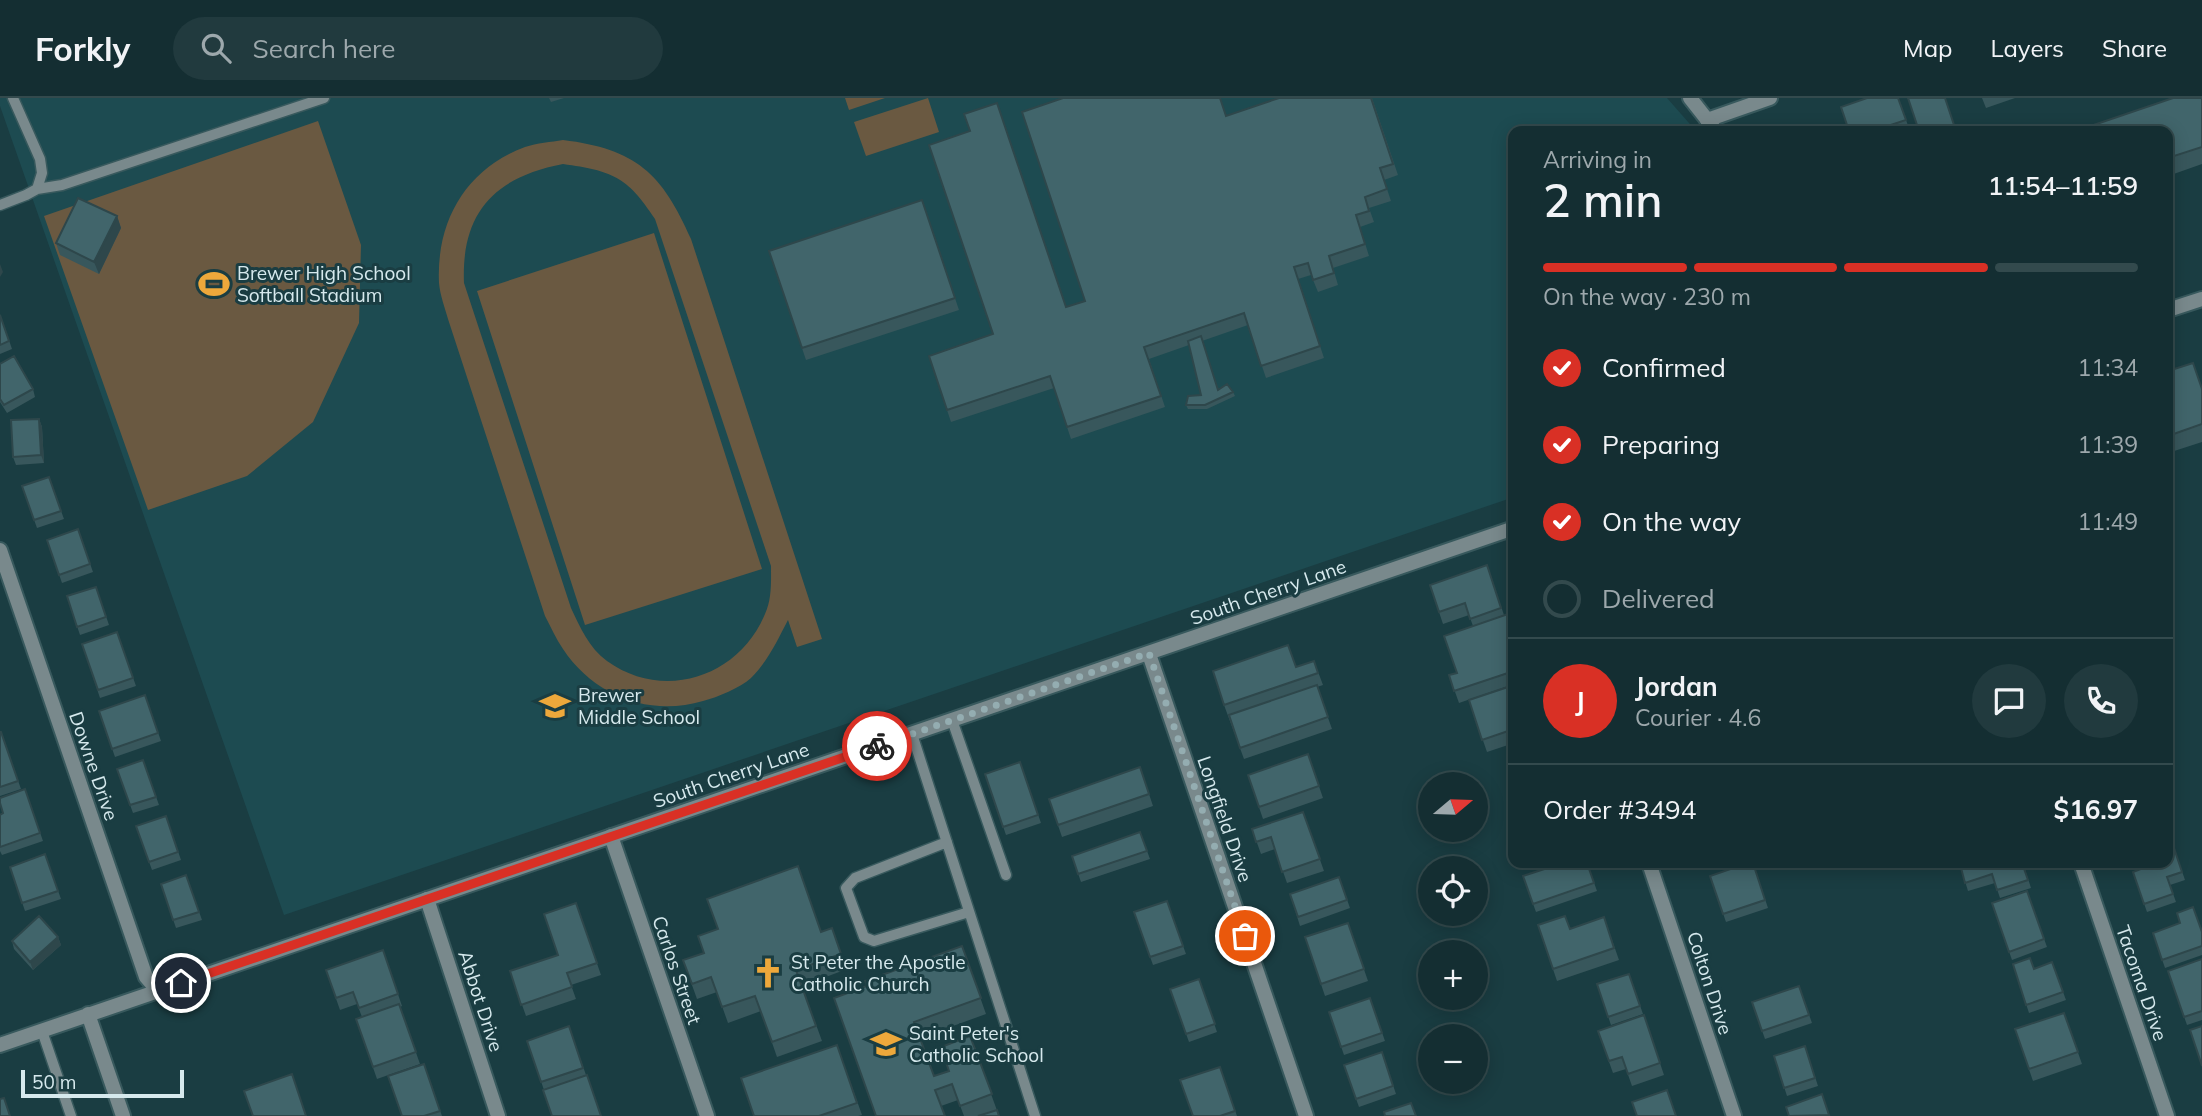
<!DOCTYPE html>
<meta charset="utf-8">
<style>
:root{--surface:#142e32;--page:#213a3e;--text:#f1f3f6;--muted:#9da8ac;--line:#334a4d;--accent:#d93025}
body{margin:0;font-family:Mulish,sans-serif;background:var(--page);color:var(--text);height:100vh;display:flex;flex-direction:column;font-size:26px;white-space:nowrap}
*{box-sizing:border-box;margin:0}
p{font-size:23px;color:var(--muted)}
.icon{flex:none;width:38px;height:38px;fill:none;stroke:currentColor;stroke-width:2;stroke-linecap:round;stroke-linejoin:round}
.map{position:relative;flex:1;overflow:hidden}
.sheet{position:absolute;left:1508px;top:28px;width:665px;height:742px;display:flex;flex-direction:column;background:var(--surface);border-radius:14px;box-shadow:0 4px 18px #0003,0 0 0 2px var(--line)}
.sheet>*{flex:none}
.needle{width:46px;rotate:71deg}
.buttons{position:absolute;left:1418px;top:674px;display:grid;gap:14px}
.buttons a{display:grid;place-items:center;width:70px;height:70px;border-radius:50%;background:var(--surface);box-shadow:0 4px 18px #0003,0 0 0 2px var(--line);font-size:35px}
.scale{position:absolute;left:21px;bottom:18px;width:163px;box-sizing:border-box;padding-left:7px;border:4px solid #d6e9ed;border-top:0;font-size:19px;line-height:24px;white-space:nowrap;color:#d6e9ed;-webkit-text-stroke:5px #1a3d42;paint-order:stroke}
.pin{position:absolute;display:grid;place-items:center;width:60px;height:60px;color:#fff;margin:-30px;border:4px solid #fff;border-radius:50%;box-shadow:0 2px 7px #0007}
.courier{position:absolute;display:grid;place-items:center;width:70px;height:70px;margin:-35px;border:5px solid #d93025;border-radius:50%;background:#fff;color:#222;box-shadow:0 2px 9px #0007}
.head em{font-style:normal;font-weight:600}
.head div{display:flex;flex-direction:column-reverse}
.head{display:flex;align-items:center;justify-content:space-between;height:119px;padding:0 35px}
h1{font-size:46px;font-weight:600;line-height:52px}
.bar{display:grid;grid-template-columns:repeat(4,1fr);gap:10px 7px;align-content:center;height:84px;padding:0 35px}
.bar i{height:9px;border-radius:5px;background:var(--line)}
.bar .selected{background:var(--accent)}
.bar p{grid-column:span 4}
.line{display:flex;align-items:center;gap:18px;padding:0 35px;border-top:2px solid var(--line)}
.line div{flex:1}
.round{display:grid;place-items:center;flex:none;width:74px;height:74px;border-radius:37px;background:var(--page)}
ol{padding:0 35px;list-style:none}
li{display:flex;align-items:center;gap:21px;height:77px}
li p{margin-inline-start:auto}
li .icon{padding:7px;border-radius:50%;background:var(--accent);color:#fff;stroke-width:4}
li:last-child{color:var(--muted)}
li i{width:38px;height:38px;border:4px solid var(--line);border-radius:50%}
header{display:flex;align-items:center;gap:42px;box-sizing:border-box;height:98px;padding:0 35px;background:var(--surface);border-bottom:2px solid var(--line)}
header strong{font-size:33px}
nav{display:flex;gap:38px;margin-inline-start:auto;font-size:24px}
.search{width:490px;height:63px;background:var(--page);display:flex;align-items:center;gap:18px;box-sizing:border-box;padding:0 24px;border-radius:38px;color:var(--muted);font-size:26px}
.map>svg:first-child{display:block}
.built{fill:#1d4b51}
.green{fill:#6a5941;fill-rule:evenodd}
.lines{fill:none;stroke-linecap:round;stroke-linejoin:round}
.service-casing{stroke:#38595d;stroke-width:13}
.minor-casing{stroke:#38595d;stroke-width:18}
.tertiary-casing{stroke:#38595d;stroke-width:18}
.service{stroke:#79898c;stroke-width:10}
.minor{stroke:#79898c;stroke-width:14}
.tertiary{stroke:#79898c;stroke-width:14}
.wall{fill:#38575c}
.shaded-wall{fill:#2e474b}
.building{fill:#41656b;stroke:#2e474b;stroke-width:2}
.done{stroke:#94adb1;stroke-width:7;stroke-dasharray:0 12.6}
.route{stroke:#d93025;stroke-width:9}
.labels{text-anchor:middle;stroke-width:6;stroke-linejoin:round;paint-order:stroke}
.poi-label{font-size:19px;fill:#d6e9ed;stroke:#1a3d42;text-anchor:start}
.street-label{font-size:19px;fill:#d6e9ed;stroke:#1a3d42}
</style>
<header>
<strong>Forkly</strong>
<div class="search"><svg class="icon" aria-label="search" viewBox="0 0 24 24"><circle cx="10" cy="10" r="6"/><path d="M15 15l6 6"/></svg>Search here</div>
<nav><a>Map</a><a>Layers</a><a>Share</a></nav>
</header>
<div class="map">
<svg width="2202" height="1018" viewBox="0 0 2202 1018">
<rect width="100%" height="100%" fill="#1a3d42"/>
<!-- built -->
<path class="built" d="M0 0H1667L1696 33H1514V399L284 817 0 8Z"/>
<!-- green -->
<path class="green" d="M845 0H885L849 12Z
M928 0 939 34 866 58 854 24Z
M318 23 361 147 359 225 313 324 247 378 148 412 44 118Z
M563 42C636 51 662 75 691 141L822 541 797 549 788 522C777 543 768 563 751 580 740 590 718 599 703 603 650 619 594 598 563 551 556 541 551 529 545 518L448 221C445 210 440 197 439 185 436 123 466 71 525 49 537 45 551 44 563 42ZM563 66C612 73 627 78 655 121L771 468C771 484 772 501 765 516 739 579 664 604 607 563 589 550 580 529 571 510L464 185C461 114 495 79 563 66Z
M654 135 762 471 585 527 477 193Z"/>
<g class="lines">
<!-- service casing -->
<g class="service-casing">
<path id="service" d="M37 91 62 87 324 0
M0 107 26 97 37 91 42 75 40 61 13 0
M952 622 1006 777
M912 636 1035 1018
M947 744 855 780 846 790 864 839 874 843 969 814
M42 933 71 1018"/>
</g>
<!-- minor casing -->
<g class="minor-casing">
<path id="minor" d="M1707 22 1770 0
M0 452 146 879 158 893
M1149 556 1306 1018
M611 738 707 1018
M1649 765 1734 1018
M2081 765 2167 1018
M427 801 498 1018"/>
</g>
<!-- tertiary casing -->
<g class="tertiary-casing">
<path id="tertiary" d="M1690 0 1716 33
M2168 212 2202 201
M88 916 123 1018
M0 947 1514 430"/>
</g>
<!-- service -->
<use href="#service" class="service"/>
<!-- minor -->
<use href="#minor" class="minor"/>
<!-- tertiary -->
<use href="#tertiary" class="tertiary"/>
</g>
<!-- wall -->
<path class="wall" d="M549 0H564L551 4Z
M1372 0 1398 77 1384 82 1391 103 1369 110 1374 124 1360 129 1369 158 1333 170 1338 187 1318 194 1311 177 1298 181 1324 260 1266 280 1248 227 1202 243 1218 291 1233 294 1235 298 1207 311H1188L1186 307 1201 297 1189 247 1149 261 1165 309 1071 341 1054 290 951 324 929 258 993 236 970 33 1066 209 1085 203 1226 18Z
M1898 0 1910 33H1849Z
M1982 0H2015L1986 10Z
M2202 0V66L2168 78V33Z
M922 102 959 212 806 262 769 153Z
M117 118 121 130 99 176 60 157 56 145Z
M0 216 12 251 0 256Z
M0 266 33 291 35 299 7 315 0 304Z
M2168 273 2202 290V344L2168 355Z
M39 321 42 329 44 365 16 367 13 359Z
M49 379 64 421 37 430 22 388Z
M78 431 93 474 62 485 47 442Z
M1487 467 1504 517 1514 532V586L1459 605 1449 577 1457 575 1473 528 1469 517 1443 526 1430 487Z
M96 489 109 527 80 537 67 498Z
M117 534 136 588 100 600 82 546Z
M1314 563 1323 587 1317 589 1332 631 1244 661 1224 607 1296 569Z
M1514 587V645L1487 654 1469 602Z
M145 597 161 643 115 659 99 613Z
M0 634H1L21 691 0 698Z
M1308 656 1323 700 1263 721 1248 677Z
M143 662 159 707 133 715 117 671Z
M1020 664 1041 725 1006 737 985 676Z
M1140 669 1153 708 1062 739 1049 701Z
M25 691 43 743 2 757 0 753V717L3 715Z
M1303 714 1324 773 1287 785 1275 751 1261 756 1252 731Z
M166 718 181 762 152 772 136 728Z
M1140 734 1150 761 1081 784 1072 758Z
M2172 744 2185 782 2170 787 2176 804 2147 814 2133 774 2146 769Z
M45 756 61 801 25 813 10 769Z
M1587 765 1597 793 1536 814 1523 778Z
M1703 765H1717L1704 769Z
M1753 765 1768 810 1726 824 1710 778Z
M1872 765H1885L1873 769Z
M2023 765 2031 790 2000 800 1995 785 1968 793 1961 770Z
M186 777 202 822 176 830 161 786Z
M1339 779 1350 810 1300 828 1290 796Z
M2027 793 2047 849 2012 862 1992 805Z
M1167 803 1186 856 1153 867 1134 814Z
M576 805 601 877 571 887 576 901 526 918 510 873 558 857Z
M1604 819 1619 862 1557 883 1538 827 1570 831Z
M1348 825 1368 883 1325 898 1305 839Z
M832 830 847 871 802 888 822 943 777 959 761 913 728 925 717 894 697 901 683 862 821 834Z
M2202 834V857L2165 870 2153 835Z
M58 839 61 847 33 872 14 851 12 843Z
M962 848 986 916 920 940 934 978 949 973 970 938 999 1018H964L958 1002 941 1008 867 888Z
M383 852 402 908 400 909 420 966 377 981 356 921 362 919 357 906 340 912 326 872Z
M2202 861V922L2187 927 2168 873Z
M2052 864 2066 902 2029 915 2013 866 2034 871Z
M1629 876 1643 916 1611 927 1597 886Z
M1199 881 1217 934 1189 944 1170 891Z
M1799 888 1812 925 1765 941 1752 904Z
M1370 900 1385 943 1344 957 1329 914Z
M2064 915 2082 966 2033 983 2015 931Z
M1644 917 1664 977 1632 988 1626 971 1613 975 1598 933Z
M569 928 586 977 544 992 527 943Z
M837 947 862 1017 858 1018H754Z
M1805 948 1818 988 1787 998 1774 958Z
M1382 954 1396 996 1359 1009 1344 967Z
M424 966 442 1018H402Z
M1220 969 1237 1018H1193Z"/>
<!-- shaded-wall -->
<path class="shaded-wall" d="M117 118 121 130 99 176 94 164Z
M0 166 3 174 0 179Z
M39 321 42 329 44 365 41 357Z
M58 839 61 847 33 872 30 864Z"/>
<!-- building -->
<path class="building" d="M1063 0H1220L1226 18 1279 0H1371L1393 66 1380 70 1387 91 1365 99 1369 113 1356 117 1365 146 1329 158 1334 175 1313 182 1308 165 1294 169 1320 248 1261 268 1244 215 1144 249 1161 298 1067 329 1050 278 947 312 929 258 993 236 929 47 970 33 964 16 997 5 1066 209 1085 203 1022 14Z
M1867 0H1898L1906 22 1891 27 1893 33H1849L1841 9Z
M1908 0H1945L1956 33H1919Z
M2173 0H2202V49L2168 60V33H2076Z
M78 100 117 118 94 164 56 145Z
M922 102 955 200 802 250 769 153Z
M0 217 9 243 0 247Z
M1201 238 1218 292 1227 286 1233 294 1205 307H1186L1188 298 1201 297 1188 243Z
M14 258 33 291 4 307 0 301V266Z
M2193 265 2202 291V326L2168 338V273Z
M39 321 41 357 13 359 11 322Z
M49 379 61 413 34 422 22 388Z
M78 431 90 466 59 477 47 442Z
M1487 467 1501 510 1470 521 1465 505 1439 514 1430 487Z
M96 489 106 519 77 529 67 498Z
M1508 516 1514 532V573L1454 593 1449 577 1457 575 1444 538Z
M117 534 133 580 98 592 82 546Z
M1288 547 1296 569 1314 563 1318 575 1224 607 1213 573Z
M1317 587 1328 619 1240 650 1229 617Z
M1514 587V631L1482 642 1469 602Z
M145 597 158 635 112 651 99 613Z
M0 634H1L18 683 0 689Z
M1308 656 1319 688 1259 709 1248 677Z
M143 662 156 699 130 707 117 671Z
M1020 664 1038 717 1003 729 985 676Z
M1140 669 1149 696 1058 727 1049 701Z
M25 691 40 735 0 749V717L3 715 0 705V700Z
M1303 714 1320 761 1282 774 1271 739 1256 744 1252 731Z
M166 718 178 754 149 764 136 728Z
M1140 734 1147 753 1078 776 1072 758Z
M2172 744 2182 774 2167 779 2173 796 2144 806 2133 774 2146 769 2144 765H2168V745Z
M45 756 58 793 22 805 10 769Z
M1563 765H1587L1594 785 1533 806 1523 778Z
M1748 765H1753L1765 802 1723 816 1710 778Z
M1976 765H2022L2028 782 1997 792 1992 776 1965 785 1961 770Z
M798 768 821 834 832 830 841 856 796 872 816 928 772 944 755 898 722 909 711 879 692 886 683 862 704 855 698 838 718 831 707 801Z
M186 777 199 814 173 822 161 786Z
M1339 779 1347 802 1298 819 1290 796Z
M2027 793 2044 841 2009 854 1992 805Z
M1167 803 1183 848 1150 859 1134 814Z
M576 805 597 865 567 875 572 889 521 907 510 873 558 857 544 816Z
M2193 809 2202 834V848L2162 862 2153 835 2180 825 2177 815Z
M39 818 58 839 30 864 12 843Z
M1565 818 1570 831 1604 819 1614 850 1553 871 1538 827Z
M1348 825 1364 871 1321 886 1305 839Z
M962 848 981 900 914 924 934 978 949 973 941 949 970 938 992 996 960 1008 952 986 935 992 945 1018H876L834 900 867 888 865 883Z
M383 852 398 896 359 910 353 894 336 900 326 872Z
M2030 860 2034 871 2052 864 2063 894 2026 907 2013 866Z
M2202 861V913L2184 919 2168 873Z
M1629 876 1640 908 1608 919 1597 886Z
M1199 881 1215 926 1186 936 1170 891Z
M1799 888 1809 917 1762 933 1752 904Z
M1370 900 1382 935 1341 949 1329 914Z
M399 906 416 954 373 969 356 921Z
M2064 915 2078 954 2029 971 2015 931Z
M1644 917 1660 965 1628 976 1622 959 1609 963 1598 933Z
M569 928 583 970 541 984 527 943Z
M2202 928V968L2190 932Z
M837 947 857 1005 819 1018H754L741 980Z
M1805 948 1815 980 1784 990 1774 958Z
M1382 954 1393 988 1356 1001 1344 967Z
M424 966 440 1013 424 1018H402L388 978Z
M1220 969 1235 1013 1220 1018H1193L1180 982Z
M292 976 306 1018H253L244 993Z
M587 977 601 1018H552L543 992Z
M1667 992 1676 1018H1637L1632 1004Z
M1822 996 1829 1017 1789 1018 1786 1009Z
M4 1000 10 1018H0V1001Z
M1411 1005 1416 1018H1385L1384 1014Z
M997 1012 999 1018H978Z"/>
<g class="lines">
<!-- done -->
<path class="done" d="M877 648 1149 555 1245 838"/>
<!-- route -->
<path class="route" d="M181 885 877 648"/>
</g>
<!-- icons -->
<defs>
<g id="stadium-bare" transform="scale(2.415)"><path d="M0-5a6.5 5 0 1 0 0 10a6.5 5 0 1 0 0-10ZM-3.5-1.8h7v3.6h-7Z" fill="#eda83b" stroke="#1a3d42" stroke-width="2.5" paint-order="stroke"/></g>
<g id="school-bare" transform="scale(2.415)"><path d="M0-5L7-2L0 1L-7-2ZM-4 1L0 2.5L4 1V4Q0 6-4 4Z" fill="#eda83b" stroke="#1a3d42" stroke-width="2.5" paint-order="stroke"/></g>
<g id="church-bare" transform="scale(2.415)"><path d="M-1.2-6h2.4v3.5h3.3v2.4h-3.3V6h-2.4V-.1h-3.3v-2.4h3.3Z" fill="#eda83b" stroke="#1a3d42" stroke-width="2.5" paint-order="stroke"/></g>
</defs>
<g fill-rule="evenodd">
<use href="#stadium-bare" x="214" y="186"/>
<use href="#school-bare" x="555" y="608"/>
<use href="#church-bare" x="768" y="875"/>
<use href="#school-bare" x="886" y="946"/>
</g>
<g class="labels">
<!-- poi labels -->
<g class="poi-label">
<text x="237" y="182">Brewer High School<tspan x="237" dy="22">Softball Stadium</tspan></text>
<text x="578" y="604">Brewer<tspan x="578" dy="22">Middle School</tspan></text>
<text x="791" y="871">St Peter the Apostle<tspan x="791" dy="22">Catholic Church</tspan></text>
<text x="909" y="942">Saint Peter's<tspan x="909" dy="22">Catholic School</tspan></text>
</g>
<!-- street labels -->
<g class="street-label">
<text transform="translate(1268 494) rotate(-19)" y="7">South Cherry Lane</text>
<text transform="translate(94 668) rotate(71)" y="7">Downe Drive</text>
<text transform="translate(731 677) rotate(-19)" y="7">South Cherry Lane</text>
<text transform="translate(1225 721) rotate(71)" y="7">Longfield Drive</text>
<text transform="translate(677 872) rotate(71)" y="7">Carlos Street</text>
<text transform="translate(1710 885) rotate(72)" y="7">Colton Drive</text>
<text transform="translate(2142 885) rotate(71)" y="7">Tacoma Drive</text>
<text transform="translate(481 903) rotate(72)" y="7">Abbot Drive</text>
</g>
</g>
</svg>
<div class="buttons">
<a><svg class="needle" viewBox="-14 -14 28 28"><path d="M0-13l5 13h-10z" fill="#e53935"/><path d="M0 13l5-13h-10z" fill="#9da8ac"/></svg></a>
<a><svg class="icon" aria-label="locate" viewBox="0 0 24 24"><circle cx="12" cy="12" r="6"/><path d="M12 2v4M12 18v4M2 12h4M18 12h4"/></svg></a>
<a>+</a>
<a>−</a>
</div>
<div class="scale">50 m</div>
<div class="pin" style="left:1245px;top:838px;background:#ea580c"><svg class="icon" aria-label="bag" viewBox="0 0 24 24"><path d="M5 8h14l-1 12H6zM9 8a3 3 0 0 1 6 0"/></svg></div>
<div class="pin" style="left:181px;top:885px;background:#1f2937"><svg class="icon" aria-label="home" viewBox="0 0 24 24"><path d="M3 11l9-7 9 7M6 9v11h12V9"/></svg></div>
<div class="courier" style="left:877px;top:648px"><svg class="icon" aria-label="bike" viewBox="0 0 24 24"><circle cx="6" cy="16" r="4"/><circle cx="18" cy="16" r="4"/><path d="M6 16l4-8h5l3 8M10 8l3 8H6M13 5h3"/></svg></div>
<section class="sheet">
<div class="head"><div><h1>2 min</h1><p>Arriving in</p></div><em>11:54–11:59</em></div>
<div class="bar"><i class="selected"></i><i class="selected"></i><i class="selected"></i><i></i><p>On the way · 230 m</p></div>
<ol>
<li><svg class="icon" aria-label="check" viewBox="0 0 24 24"><path d="M5 12l5 5 9-10"/></svg>Confirmed<p>11:34</p></li>
<li><svg class="icon" aria-label="check" viewBox="0 0 24 24"><path d="M5 12l5 5 9-10"/></svg>Preparing<p>11:39</p></li>
<li><svg class="icon" aria-label="check" viewBox="0 0 24 24"><path d="M5 12l5 5 9-10"/></svg>On the way<p>11:49</p></li>
<li><i></i>Delivered</li>
</ol>
<div class="line" style="height:126px"><b class="round" style="background:var(--accent);color:#fff">J</b><div><b>Jordan</b><p>Courier · 4.6</p></div><a class="round"><svg class="icon" aria-label="chat" viewBox="0 0 24 24"><path d="M4 5h16v11H9l-5 4z"/></svg></a><a class="round"><svg class="icon" aria-label="phone" viewBox="0 0 24 24"><path d="M5 4h4l2 5-3 2q2 4 5 5l2-3 5 2v4C11 20 4 13 5 4z"/></svg></a></div>
<div class="line" style="height:91px"><div>Order #3494</div><b>$16.97</b></div>
</section>
</div>
